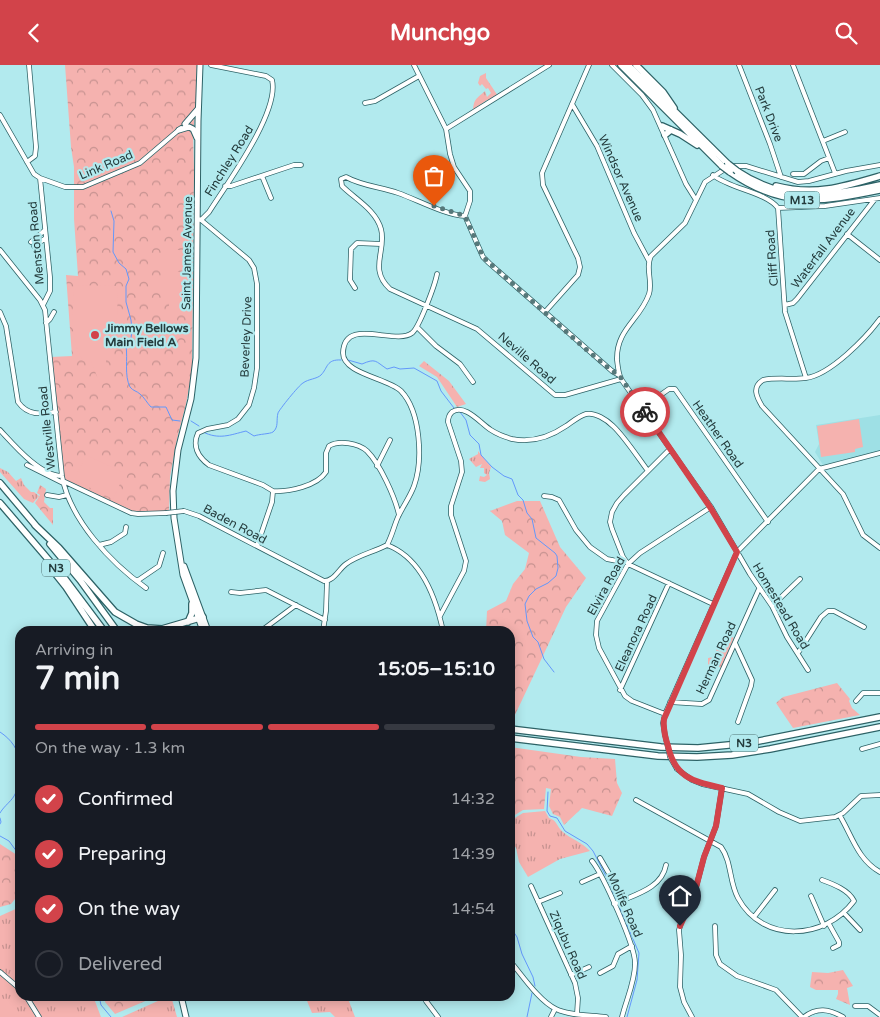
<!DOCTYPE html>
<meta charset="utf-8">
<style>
:root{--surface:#171b24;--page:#242831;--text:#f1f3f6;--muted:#9ea1a6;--line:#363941;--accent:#d2434a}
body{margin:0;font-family:"Varela Round",sans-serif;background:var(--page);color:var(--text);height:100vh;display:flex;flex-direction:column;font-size:19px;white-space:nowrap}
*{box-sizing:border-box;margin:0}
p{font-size:16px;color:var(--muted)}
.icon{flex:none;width:28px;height:28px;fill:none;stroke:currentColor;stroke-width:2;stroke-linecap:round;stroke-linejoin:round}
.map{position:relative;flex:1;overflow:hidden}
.panel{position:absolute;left:15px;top:561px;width:500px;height:375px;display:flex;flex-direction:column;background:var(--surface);border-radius:15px;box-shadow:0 2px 12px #0003}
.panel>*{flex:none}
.pin{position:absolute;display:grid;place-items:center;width:42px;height:42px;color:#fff;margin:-51px -21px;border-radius:50% 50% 50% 0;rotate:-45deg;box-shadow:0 0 5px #0007}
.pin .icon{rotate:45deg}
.courier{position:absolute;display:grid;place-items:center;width:50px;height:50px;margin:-25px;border:4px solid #d2434a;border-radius:50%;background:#fff;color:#222;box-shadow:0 1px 6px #0007}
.head em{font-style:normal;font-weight:700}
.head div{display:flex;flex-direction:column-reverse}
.head{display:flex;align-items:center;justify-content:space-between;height:85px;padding:0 20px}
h1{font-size:32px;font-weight:700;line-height:38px}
.bar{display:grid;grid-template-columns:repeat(4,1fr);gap:8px 5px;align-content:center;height:60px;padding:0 20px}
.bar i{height:6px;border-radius:4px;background:var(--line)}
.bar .selected{background:var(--accent)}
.bar p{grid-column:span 4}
ol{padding:0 20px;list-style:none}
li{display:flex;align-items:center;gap:15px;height:55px}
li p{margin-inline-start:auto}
li .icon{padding:5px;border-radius:50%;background:var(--accent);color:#fff;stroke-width:4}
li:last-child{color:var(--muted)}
li i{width:28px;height:28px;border:2px solid var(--line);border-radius:50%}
header{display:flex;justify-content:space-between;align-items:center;height:65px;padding:0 20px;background:var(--accent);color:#fff;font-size:22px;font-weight:700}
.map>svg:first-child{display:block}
.built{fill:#9ee0e5}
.grass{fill:url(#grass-tufts)}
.forest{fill:url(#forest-crowns)}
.pitch{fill:#f5b2af}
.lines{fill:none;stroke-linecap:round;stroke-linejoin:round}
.stream{stroke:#6398fb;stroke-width:1}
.minor-casing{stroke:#2d6266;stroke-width:5.5}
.major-casing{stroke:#2d6266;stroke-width:7}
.highway-casing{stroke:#2d6266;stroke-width:8}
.minor{stroke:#fff;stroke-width:4}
.major{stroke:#fff;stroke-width:5}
.highway{stroke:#fff;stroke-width:5.5}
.minor-bridge-casing{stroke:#2d6266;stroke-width:5.5;stroke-linecap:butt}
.highway-bridge-casing{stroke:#2d6266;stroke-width:8;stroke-linecap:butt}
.minor-bridge{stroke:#fff;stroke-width:4}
.highway-bridge{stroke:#fff;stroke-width:5.5}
.done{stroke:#56787a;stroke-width:5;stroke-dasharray:0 9}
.route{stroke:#d2434a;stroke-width:6}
.poi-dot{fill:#d2434a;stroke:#b2eaee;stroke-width:2}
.labels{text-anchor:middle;stroke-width:4.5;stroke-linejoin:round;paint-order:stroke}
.shield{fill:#b2eaee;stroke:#4f7071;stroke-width:1}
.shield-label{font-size:11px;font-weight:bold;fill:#243b3c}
.street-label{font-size:12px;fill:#243b3c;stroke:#b2eaee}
.poi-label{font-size:12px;font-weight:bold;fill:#243b3c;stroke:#b2eaee;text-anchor:start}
</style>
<header><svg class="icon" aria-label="back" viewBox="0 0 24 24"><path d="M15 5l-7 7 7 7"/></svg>Munchgo<svg class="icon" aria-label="search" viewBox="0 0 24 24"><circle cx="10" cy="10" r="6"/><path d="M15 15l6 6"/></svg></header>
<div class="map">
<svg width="880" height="952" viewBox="0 0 880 952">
<defs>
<pattern id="grass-tufts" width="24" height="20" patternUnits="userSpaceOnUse" patternTransform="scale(1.25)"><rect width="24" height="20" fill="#f5b2af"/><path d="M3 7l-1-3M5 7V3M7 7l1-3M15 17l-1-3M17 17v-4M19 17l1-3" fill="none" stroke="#c69290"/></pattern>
<pattern id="forest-crowns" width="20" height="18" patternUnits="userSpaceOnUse" patternTransform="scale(1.25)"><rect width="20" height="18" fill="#f5b2af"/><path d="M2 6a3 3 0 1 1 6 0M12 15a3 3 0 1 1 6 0" fill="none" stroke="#c69290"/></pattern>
</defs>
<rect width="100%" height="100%" fill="#b2eaee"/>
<!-- built -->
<path class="built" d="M880 350V386L823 400 815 387 819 379 816 360Z"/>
<!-- grass -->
<path class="grass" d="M478 386 491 402 489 408 490 414 485 417 479 416 480 411 484 412 487 410 484 408V403H480L482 399 476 402 469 394 478 389Z
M0 403 8 407 16 416 21 413 24 420 31 427H34L39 431 33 438 24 434 0 407Z
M545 746 549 753C558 756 556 761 563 767 571 774 582 777 590 786L560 794 528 812 519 797 516 783 510 773V756L523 748Z
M20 842V931H93L101 952H0V851Z
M169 931H171L177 952H122Z
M305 931H347L355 952H335L330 947 312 948Z"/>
<!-- forest -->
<path class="forest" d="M65 0H197L196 41 193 67 194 105 192 306 186 339 177 374 170 412 169 448 131 447 63 416 51 292 72 291 66 210 78 211 74 154V102L71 82Z
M486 8V13L498 31 490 36 487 35 473 45C474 34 476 34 485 26L487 32 491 28 488 23 486 24 482 19 480 21 478 18 480 11Z
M424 296 449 316 466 339 457 342 437 312 419 301Z
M40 420 46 424 44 437 50 443H53V460L35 438 40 430 37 428Z
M517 436H540L560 482 586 513 566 542 514 652 510 647V566H486L487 546 506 536 513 519 525 504 529 488 505 470 502 456 490 446Z
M729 570 734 573C729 583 727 593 721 603L715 599 708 600V593L715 592 717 580Z
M837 618 850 634 849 636 852 643 860 650 793 663 776 638 783 632Z
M510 682 581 692 615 694 617 718 622 728 612 751 582 743 564 760 560 752 553 749 549 741 551 724 546 723 544 744 523 745 510 753Z
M0 779 20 792V828L11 839 0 842Z
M843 905 853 921 847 923 850 940 836 934 838 929V925H816L810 922 812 907 828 908Z
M106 931H157L115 949 105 937Z"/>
<!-- pitch -->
<path class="pitch" d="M162 185H179V202H162Z
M164 207H182V225H164Z
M74 220 118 221 117 253 113 281 106 283V318L100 319 91 296H83C69 275 73 244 74 220Z
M169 228H187V246H169Z
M859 354 863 382 855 384V387L821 392 817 361Z
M86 390 125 408 113 434 74 415Z"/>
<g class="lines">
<!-- stream -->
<path class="stream" d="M111 146 114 156 113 187 119 198 126 204 129 214 126 221V237L131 255 132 265 131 273 126 281C128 294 124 310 130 322 133 326 137 326 140 329 144 332 147 338 151 342H166L172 355 180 356
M348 295 362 299C376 293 375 296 387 304L394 302 400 304 414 303 437 316 441 326 454 343
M460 347 466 355 470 370 479 379 481 390 492 402 504 411 512 414 518 430 523 435 527 448 532 454 536 473 555 488 557 491 558 503 556 511 548 518 536 524 529 531 525 539 527 556 533 572 538 577 544 594 554 607
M191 356 199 361
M203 367C219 375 230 370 246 366L254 371C259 369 270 369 273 367 279 362 276 355 278 348 279 345 299 320 303 318 308 314 317 314 321 310 328 303 326 294 341 295
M0 667C12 675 18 684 20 698
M548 727 547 746 550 751 557 753 565 766 587 779 593 786 609 817 616 835
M0 748C7 736 20 733 16 715L19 713 20 703
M0 753 1 757 0 759
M0 771 9 776 20 791
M618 839 639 888 637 915 627 952
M510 848 512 853 513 866 517 872 522 889 533 912 535 921
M99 931 101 940 111 952
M527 952 532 928"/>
<!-- minor casing -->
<g class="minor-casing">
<path id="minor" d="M414 0 446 64 450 89 454 102 470 126V136L465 151
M612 0 642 30 653 45 686 119 696 135
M739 0 770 79 781 112
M793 0 835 108
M365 38 375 36 419 11
M572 39 597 81 634 168 649 196
M0 50 34 109 40 113 65 122H83L140 98 181 63
M446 64 549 0
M823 76 845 67
M27 97 35 91 36 82 29 0
M732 101H746L798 117 809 116 846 106 880 100
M725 104 705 117 685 158 651 191C645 203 653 217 649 229 640 255 616 264 617 295 618 302 618 307 621 314L711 442 750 509 772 541 787 572 808 605
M793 109H804L821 96 829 93
M713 110C730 124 766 127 778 143L785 247 806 313
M262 111 271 133
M40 113 50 212V226L43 240
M225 121H231L294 100H301
M778 143 825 141 880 133
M465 151C445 150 418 135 398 128 381 122 362 121 346 112L341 114 342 121C355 134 376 145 381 164 387 185 368 204 390 224L477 264 555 330H565L621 314
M465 151 483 192 489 198 612 306 619 310
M197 154 201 155 249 195 254 203 257 219V303L254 323 249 340 238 354 228 360 207 364 198 368C192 381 198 392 209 400L263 420 273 426
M201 155 209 147C226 120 280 47 272 15L266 11 211 0
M847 169 880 195
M31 177 45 165
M34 181 46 173
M0 185 40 235 45 245 62 411C70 455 111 498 146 523
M355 223 350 215 351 184 357 178 381 179
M785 240 793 238 797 234 875 134
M0 247 6 261 18 337C28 351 41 349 56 347
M545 247 578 210 580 202 578 193 543 120 542 108 589 0
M880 254C866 273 830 310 806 313 792 315 777 312 763 315 752 322 756 331 762 341L843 429 863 470 880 483
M46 258 50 254 54 247
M417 262 436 281 460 299 473 317
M642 343 669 324H675L768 457
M0 365C14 380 40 411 62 411
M670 384 624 430 617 438 612 447 610 457 612 464 623 492 628 499 713 539
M27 400 63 418
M377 401 390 375
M819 404 880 388
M63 416 131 448 138 449 166 448
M273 426C289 427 317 421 326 407V388L329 381C339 375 358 378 367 386 380 399 395 432 399 450
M47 430 59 432 67 430
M544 431 552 432 559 435 576 465 590 482 607 494 617 496 625 495
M184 446 199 451 324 516C334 516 338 505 346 499 358 490 374 487 387 480
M99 480 111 477 125 468 126 462
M387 480C392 471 394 461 398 452 403 441 410 432 414 421 423 396 421 347 401 326 388 313 343 309 343 288 344 251 395 281 412 268 419 263 435 220 437 209
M387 480C422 493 436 533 443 566
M257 481 272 437 273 426
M137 516 159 501 163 488
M231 527 240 528 266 525 325 555
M772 541 800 514
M440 551 464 506 466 496 451 450V441L462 407 461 396 448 357C448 353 449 350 452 347 465 338 481 359 491 365 497 369 505 372 512 374 532 378 550 372 566 361 572 357 579 351 586 349 595 347 607 355 613 361 624 371 639 394 648 406
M261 566 296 540
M323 566 326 546 327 516
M735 578 752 615 751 621 738 657
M798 588 821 552 828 546H834L864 562
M620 625 669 518
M856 636 863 628H880
M670 637 702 639 709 635 759 524
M665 649 632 636 625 631 599 583 596 570 597 556 628 499 640 488 711 442
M665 670 663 658 665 649 737 487 819 404
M862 684 880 679
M677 704 692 715 702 719 748 729 779 747 800 756 835 752 843 748 861 731 880 730
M636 735 721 782C732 797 729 817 738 833 763 879 825 875 854 836 849 825 833 819 822 815
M840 751C852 771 858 795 880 807
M600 793 611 812 621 836
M592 796C603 810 636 882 635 899 635 917 626 935 622 952
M582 817 600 809
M531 821 575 918 578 933 577 949
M811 831 824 861
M538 837 560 828
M614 839C633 830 662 824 666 800
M844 848 860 865
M754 852 775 825
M829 859 839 877V880L833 883
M715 861 716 890 720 899 737 911 776 925 802 952
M510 896C522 910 539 936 556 944 571 951 590 950 606 952
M0 907 20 924
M600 908 613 901 618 889 632 881
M571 910 589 902
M26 931 39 952
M426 936 438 952
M855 941H868L880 950
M551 952 555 944
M692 952 684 937 680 922 681 890 679 865 683 851 694 830 704 792 716 761 722 723
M804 952C817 942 829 944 843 952"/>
</g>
<!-- major casing -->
<g class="major-casing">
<path id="major" d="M200 0 198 56 196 293 191 334 178 385 173 426 174 453 183 510 203 566
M185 59 198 44
M179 65 189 62 193 64 197 73
M184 501 208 566
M181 931 186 952"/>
</g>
<!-- highway casing -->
<g class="highway-casing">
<path id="highway" d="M621 0 722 101
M628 0 728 99
M636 0 663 27 674 43
M662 61 680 69 697 80
M665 70 671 65
M737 106C785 138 826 132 880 120
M730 107C783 144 821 137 880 125
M776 121C814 131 843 122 880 111
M0 418 37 462
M0 438 65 514 104 566
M35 460 59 483 115 547 136 559 147 563 162 564 203 552
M50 479 80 515 117 566
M54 507 66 522 95 566
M188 557 192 548V539
M510 664 661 682 698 683 749 678 880 652
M510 673 658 691 697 692 732 690 770 684 880 662"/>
</g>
<!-- minor -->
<use href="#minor" class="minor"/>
<!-- major -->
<use href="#major" class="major"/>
<!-- highway -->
<use href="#highway" class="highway"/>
<!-- minor-bridge casing -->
<g class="minor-bridge-casing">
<path id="minor-bridge" d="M166 448 184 446
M665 670 670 692 677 704"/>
</g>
<!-- highway-bridge casing -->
<g class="highway-bridge-casing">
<path id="highway-bridge" d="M728 99 737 106
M722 101 730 107"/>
</g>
<!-- minor-bridge -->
<use href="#minor-bridge" class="minor-bridge"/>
<!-- highway-bridge -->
<use href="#highway-bridge" class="highway-bridge"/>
</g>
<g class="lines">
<!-- done -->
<path class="done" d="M434 141 465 151 483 192 580 279 612 306 619 310 645 347"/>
<!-- route -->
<path class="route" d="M645 347 710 442 737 487 664 654C663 663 665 672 668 681 675 713 693 716 722 723L716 761 704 792 694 830 680 861"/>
</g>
<!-- markers -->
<circle class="poi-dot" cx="95" cy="270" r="5"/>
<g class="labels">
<!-- shield labels -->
<g class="shield">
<rect x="784.5" y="126.5" width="35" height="17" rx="4"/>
<rect x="42" y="494.5" width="28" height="17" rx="4"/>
<rect x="730" y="669.5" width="28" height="17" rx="4"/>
</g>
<g class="shield-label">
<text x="802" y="139">M13</text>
<text x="56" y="507">N3</text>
<text x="744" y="682">N3</text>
</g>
<!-- street labels -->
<g class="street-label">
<text transform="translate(769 49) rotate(69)" y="4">Park Drive</text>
<text transform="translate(229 96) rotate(-58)" y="4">Finchley Road</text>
<text transform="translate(106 100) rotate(-23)" y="4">Link Road</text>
<text transform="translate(621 113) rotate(66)" y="4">Windsor Avenue</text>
<text transform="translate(36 178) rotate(-95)" y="4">Menston Road</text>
<text transform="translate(823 183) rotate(-53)" y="4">Waterfall Avenue</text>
<text transform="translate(187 188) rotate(-89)" y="4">Saint James Avenue</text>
<text transform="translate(772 193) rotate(-94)" y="4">Cliff Road</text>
<text transform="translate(246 272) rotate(-88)" y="4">Beverley Drive</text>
<text transform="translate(527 293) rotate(41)" y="4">Neville Road</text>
<text transform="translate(47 363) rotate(-96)" y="4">Westville Road</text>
<text transform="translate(718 369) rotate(55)" y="4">Heather Road</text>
<text transform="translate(235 459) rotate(28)" y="4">Baden Road</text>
<text transform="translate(606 521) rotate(-61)" y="4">Elvira Road</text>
<text transform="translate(781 541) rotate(59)" y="4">Homestead Road</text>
<text transform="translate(636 568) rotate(-65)" y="4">Eleanora Road</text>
<text transform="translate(716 593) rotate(-65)" y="4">Herman Road</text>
<text transform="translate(625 840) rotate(66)" y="4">Molife Road</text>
<text transform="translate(568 880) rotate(66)" y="4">Ziqubu Road</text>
</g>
<!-- poi labels -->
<g class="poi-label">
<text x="105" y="267">Jimmy Bellows<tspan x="105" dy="14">Main Field A</tspan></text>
</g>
</g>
</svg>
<div class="pin" style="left:434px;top:141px;background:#ea580c"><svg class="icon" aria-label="bag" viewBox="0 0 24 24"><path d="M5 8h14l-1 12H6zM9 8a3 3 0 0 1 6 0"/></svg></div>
<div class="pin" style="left:680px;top:861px;background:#1f2937"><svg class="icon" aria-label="home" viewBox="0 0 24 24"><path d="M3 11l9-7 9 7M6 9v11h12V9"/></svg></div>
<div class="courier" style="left:645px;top:347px"><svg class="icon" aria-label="bike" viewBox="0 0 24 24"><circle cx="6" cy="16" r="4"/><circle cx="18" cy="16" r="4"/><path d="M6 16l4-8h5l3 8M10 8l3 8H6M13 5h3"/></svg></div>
<section class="panel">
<div class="head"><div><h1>7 min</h1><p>Arriving in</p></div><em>15:05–15:10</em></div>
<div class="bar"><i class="selected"></i><i class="selected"></i><i class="selected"></i><i></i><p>On the way · 1.3 km</p></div>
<ol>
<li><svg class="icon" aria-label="check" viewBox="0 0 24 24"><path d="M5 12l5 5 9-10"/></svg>Confirmed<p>14:32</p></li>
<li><svg class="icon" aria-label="check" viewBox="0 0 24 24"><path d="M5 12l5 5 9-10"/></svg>Preparing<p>14:39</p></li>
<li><svg class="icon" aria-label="check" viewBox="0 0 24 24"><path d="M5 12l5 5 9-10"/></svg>On the way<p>14:54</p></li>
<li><i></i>Delivered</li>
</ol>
</section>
</div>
